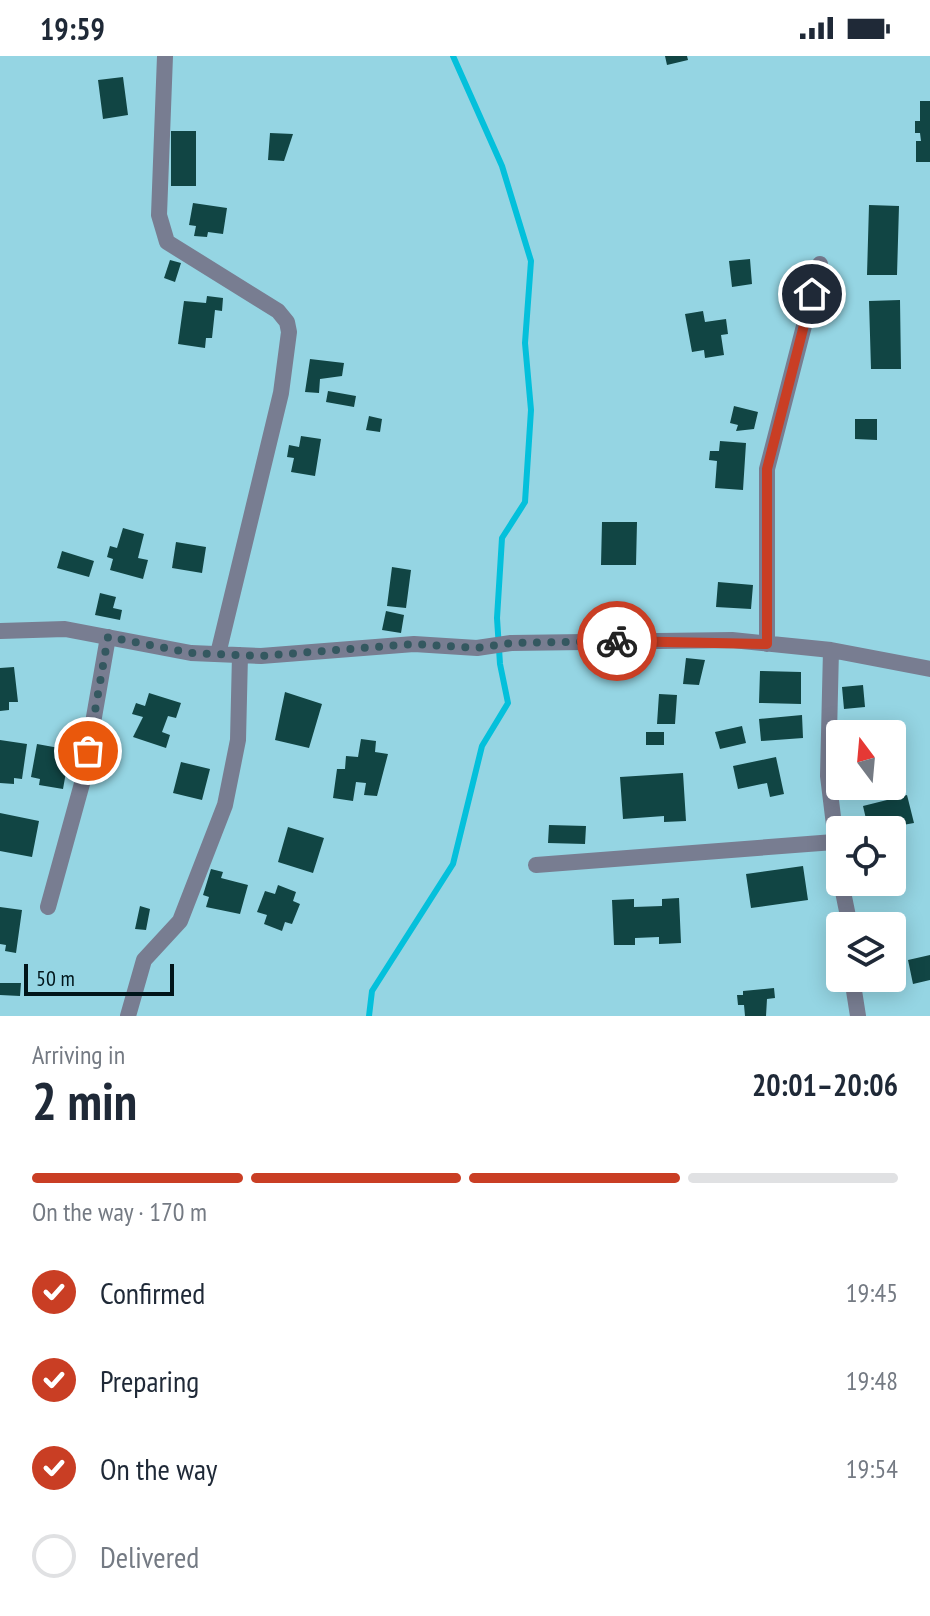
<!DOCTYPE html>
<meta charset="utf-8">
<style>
:root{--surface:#fff;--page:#f2f2f3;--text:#1f2937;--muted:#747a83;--line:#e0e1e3;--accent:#c93e24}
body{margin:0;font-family:"PT Sans Narrow",sans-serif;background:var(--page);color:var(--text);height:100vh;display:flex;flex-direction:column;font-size:30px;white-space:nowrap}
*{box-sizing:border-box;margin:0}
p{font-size:26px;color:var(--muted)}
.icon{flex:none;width:44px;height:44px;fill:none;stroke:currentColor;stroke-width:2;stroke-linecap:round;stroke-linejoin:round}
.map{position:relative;height:960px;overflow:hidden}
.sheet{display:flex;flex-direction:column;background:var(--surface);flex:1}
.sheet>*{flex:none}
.needle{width:52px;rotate:344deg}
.controls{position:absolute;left:826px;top:664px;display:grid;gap:16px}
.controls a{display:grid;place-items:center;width:80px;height:80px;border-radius:8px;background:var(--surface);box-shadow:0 4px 20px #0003;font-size:40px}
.scale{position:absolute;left:24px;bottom:20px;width:150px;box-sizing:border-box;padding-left:8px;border:4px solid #00151a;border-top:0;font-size:22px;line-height:28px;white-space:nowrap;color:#00151a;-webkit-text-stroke:6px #95d5e3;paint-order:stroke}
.pin{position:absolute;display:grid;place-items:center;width:68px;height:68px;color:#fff;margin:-34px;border:4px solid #fff;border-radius:50%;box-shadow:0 2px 8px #0007}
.courier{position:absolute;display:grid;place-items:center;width:80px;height:80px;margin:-40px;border:6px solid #c93e24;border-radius:50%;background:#fff;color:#222;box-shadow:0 2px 10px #0007}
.headline em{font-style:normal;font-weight:600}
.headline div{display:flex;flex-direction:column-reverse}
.headline{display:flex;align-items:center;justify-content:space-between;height:136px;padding:0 32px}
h1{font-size:52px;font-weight:600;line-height:60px}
.bar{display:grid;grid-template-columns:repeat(4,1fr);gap:12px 8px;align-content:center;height:96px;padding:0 32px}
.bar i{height:10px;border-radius:6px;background:var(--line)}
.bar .selected{background:var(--accent)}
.bar p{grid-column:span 4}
ol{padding:0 32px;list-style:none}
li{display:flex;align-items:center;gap:24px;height:88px}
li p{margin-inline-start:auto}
li .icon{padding:8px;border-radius:50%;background:var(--accent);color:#fff;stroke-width:4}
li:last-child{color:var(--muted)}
li i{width:44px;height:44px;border:4px solid var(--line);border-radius:50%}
.status{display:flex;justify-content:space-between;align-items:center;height:56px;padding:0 40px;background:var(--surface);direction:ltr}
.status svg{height:22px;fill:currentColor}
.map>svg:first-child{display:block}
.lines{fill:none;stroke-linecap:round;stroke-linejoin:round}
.stream{stroke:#04c0db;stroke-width:6}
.building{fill:#114544}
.street{stroke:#787d91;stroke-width:16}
.done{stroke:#345860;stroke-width:8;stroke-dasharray:0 14.4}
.route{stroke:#c93e24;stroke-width:10}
</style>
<div class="status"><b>19:59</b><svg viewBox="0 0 49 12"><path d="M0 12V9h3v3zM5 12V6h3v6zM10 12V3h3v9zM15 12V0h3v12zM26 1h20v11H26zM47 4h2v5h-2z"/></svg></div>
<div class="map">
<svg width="930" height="960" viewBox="0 0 930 960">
<rect width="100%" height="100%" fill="#95d5e3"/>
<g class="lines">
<!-- stream -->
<path class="stream" d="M369 960 372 935 453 808 482 690 508 647 500 608 497 562 502 482 525 446 531 354 525 287 531 205 502 110 453 0"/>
</g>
<!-- building -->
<path class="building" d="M665 0H687L688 4 667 9Z
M123 21 128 59 103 63 98 24Z
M920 45H930V106H916V85H921L920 77H915V65H920Z
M171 75H196V130H171Z
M270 77 293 78 284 105 268 104Z
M193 147 227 152 223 178 208 176 207 181 194 180 196 170 189 169Z
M869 149 899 150 897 219H867Z
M750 203 752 228 732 231 729 205Z
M170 204 181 207 175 226 164 222Z
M207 240 223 242 222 255 215 254 212 282H206L205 292 178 288 184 245 206 247Z
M900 244 901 313H871L869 245Z
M703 255 705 266 726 263 728 278 721 279 724 299 705 302 704 294 692 296 685 258Z
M310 303 344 307 342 320 320 323 319 337 305 336Z
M328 335 356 340 354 351 326 346Z
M734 350 758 356 754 373 736 375 738 369 730 367Z
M369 360 382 363 380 376 366 374Z
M855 363H877V384L855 383Z
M301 380 321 383 315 420 291 416 294 402 287 401 289 389 299 391Z
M720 385 746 387 743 434 715 432 717 405 709 404 710 395H719Z
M602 466H637L636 509H601Z
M123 472 144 478 138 502 148 504 143 523 110 514 113 503 107 501 110 490 117 492Z
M176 486 206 491 202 517 172 512Z
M62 495 94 505 89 521 57 512Z
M392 511 411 514 406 552 387 550Z
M718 526 753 529 751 553 716 551Z
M100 537 116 541 113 552 122 554 120 564 95 559Z
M386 555 404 559 401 577 382 574Z
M686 602 705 604 699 629 683 628Z
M14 611 18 646H9V654L0 655V612Z
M760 615 801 616V648L759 647Z
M863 629 865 651 844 653 842 631Z
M285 636 322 648 309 692 275 684Z
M149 637 181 647 176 662 168 660 162 676 170 679 166 692 133 681 143 661 132 658 136 647 145 650Z
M659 638 677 639 675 668H657Z
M802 659 803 682 761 685 759 663Z
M742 670 746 687 720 693 715 676Z
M646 676H664V689H646Z
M361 683 376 685 375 696 388 698 377 740 364 739 366 727 356 726 353 745 333 742 337 713H345L346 700 358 701Z
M0 684 27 688 22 723 14 722V728L0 727Z
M37 688 70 694 63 733 39 729 40 723 31 721Z
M776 701 784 738 770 741 767 727 738 733 733 710Z
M181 706 210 713 202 744 173 737Z
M683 717 686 765 664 766V760L623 763 620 721Z
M907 739 914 767 875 774 872 762 866 763 863 750Z
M0 757 39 765 32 801 0 795Z
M549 769 586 770 585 788 548 787Z
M288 771 324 782 313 817 278 806Z
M803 810 808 844 751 852 746 818Z
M211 813 223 816 221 822 248 829 240 858 206 851 209 841 203 839Z
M278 829 296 836 293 845 300 848 292 868 285 866 282 875 264 868 267 859 257 856 265 835 275 838Z
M679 842 681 887 659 888V881L635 882V889H614L612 844 634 843V851L662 850V843Z
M140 850 150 853 146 874 135 873Z
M0 851 22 854 16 897 5 895 6 889 0 888Z
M930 899V924L913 928 908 904Z
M0 927H21L20 940 0 939Z
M774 932 775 942 767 943 766 960H745L744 949H738L737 939H743V935Z"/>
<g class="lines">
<!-- street -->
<path class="street" d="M165 0 159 159 167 186 278 255 287 266 289 276 281 337 218 598
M0 575 65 573 191 597 261 600 414 588 477 592 511 587 732 584 831 594 930 613
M767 588V413L820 208
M831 594 828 720 840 818
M536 809 834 786
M841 826 850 870
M48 851 83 724 108 581
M852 922 858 960
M128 960 144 904 180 865 225 749 238 684 240 599"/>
</g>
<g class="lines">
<!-- done -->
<path class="done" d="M88 695 108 581 191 597 261 600 414 588 477 592 511 587 617 585"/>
<!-- route -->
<path class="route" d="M617 585 767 588V413L812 238"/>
</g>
</svg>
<div class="controls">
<a><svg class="needle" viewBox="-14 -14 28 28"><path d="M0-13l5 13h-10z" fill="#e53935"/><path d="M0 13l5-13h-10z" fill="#747a83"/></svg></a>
<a><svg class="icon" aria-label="locate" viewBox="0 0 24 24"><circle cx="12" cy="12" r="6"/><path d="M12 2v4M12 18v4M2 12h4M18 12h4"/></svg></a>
<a><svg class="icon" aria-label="layers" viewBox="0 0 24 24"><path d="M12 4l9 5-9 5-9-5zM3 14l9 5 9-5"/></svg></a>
</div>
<div class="scale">50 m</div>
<div class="pin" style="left:88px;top:695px;background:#ea580c"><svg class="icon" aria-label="bag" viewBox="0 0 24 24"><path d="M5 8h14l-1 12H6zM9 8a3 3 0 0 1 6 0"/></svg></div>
<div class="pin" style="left:812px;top:238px;background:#1f2937"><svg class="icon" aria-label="home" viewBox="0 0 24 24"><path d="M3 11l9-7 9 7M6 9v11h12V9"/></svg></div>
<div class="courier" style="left:617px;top:585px"><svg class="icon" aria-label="bike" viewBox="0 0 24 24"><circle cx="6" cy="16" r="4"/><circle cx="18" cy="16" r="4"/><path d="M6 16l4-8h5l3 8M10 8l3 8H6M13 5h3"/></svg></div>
</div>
<section class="sheet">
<div class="headline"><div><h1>2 min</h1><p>Arriving in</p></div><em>20:01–20:06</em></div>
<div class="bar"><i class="selected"></i><i class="selected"></i><i class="selected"></i><i></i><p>On the way · 170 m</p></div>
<ol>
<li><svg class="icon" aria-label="check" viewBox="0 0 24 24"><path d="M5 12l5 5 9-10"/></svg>Confirmed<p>19:45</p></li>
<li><svg class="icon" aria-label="check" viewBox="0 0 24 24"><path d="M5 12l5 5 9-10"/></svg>Preparing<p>19:48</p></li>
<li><svg class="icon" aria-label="check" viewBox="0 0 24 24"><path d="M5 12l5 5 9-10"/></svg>On the way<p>19:54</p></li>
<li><i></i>Delivered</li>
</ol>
</section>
